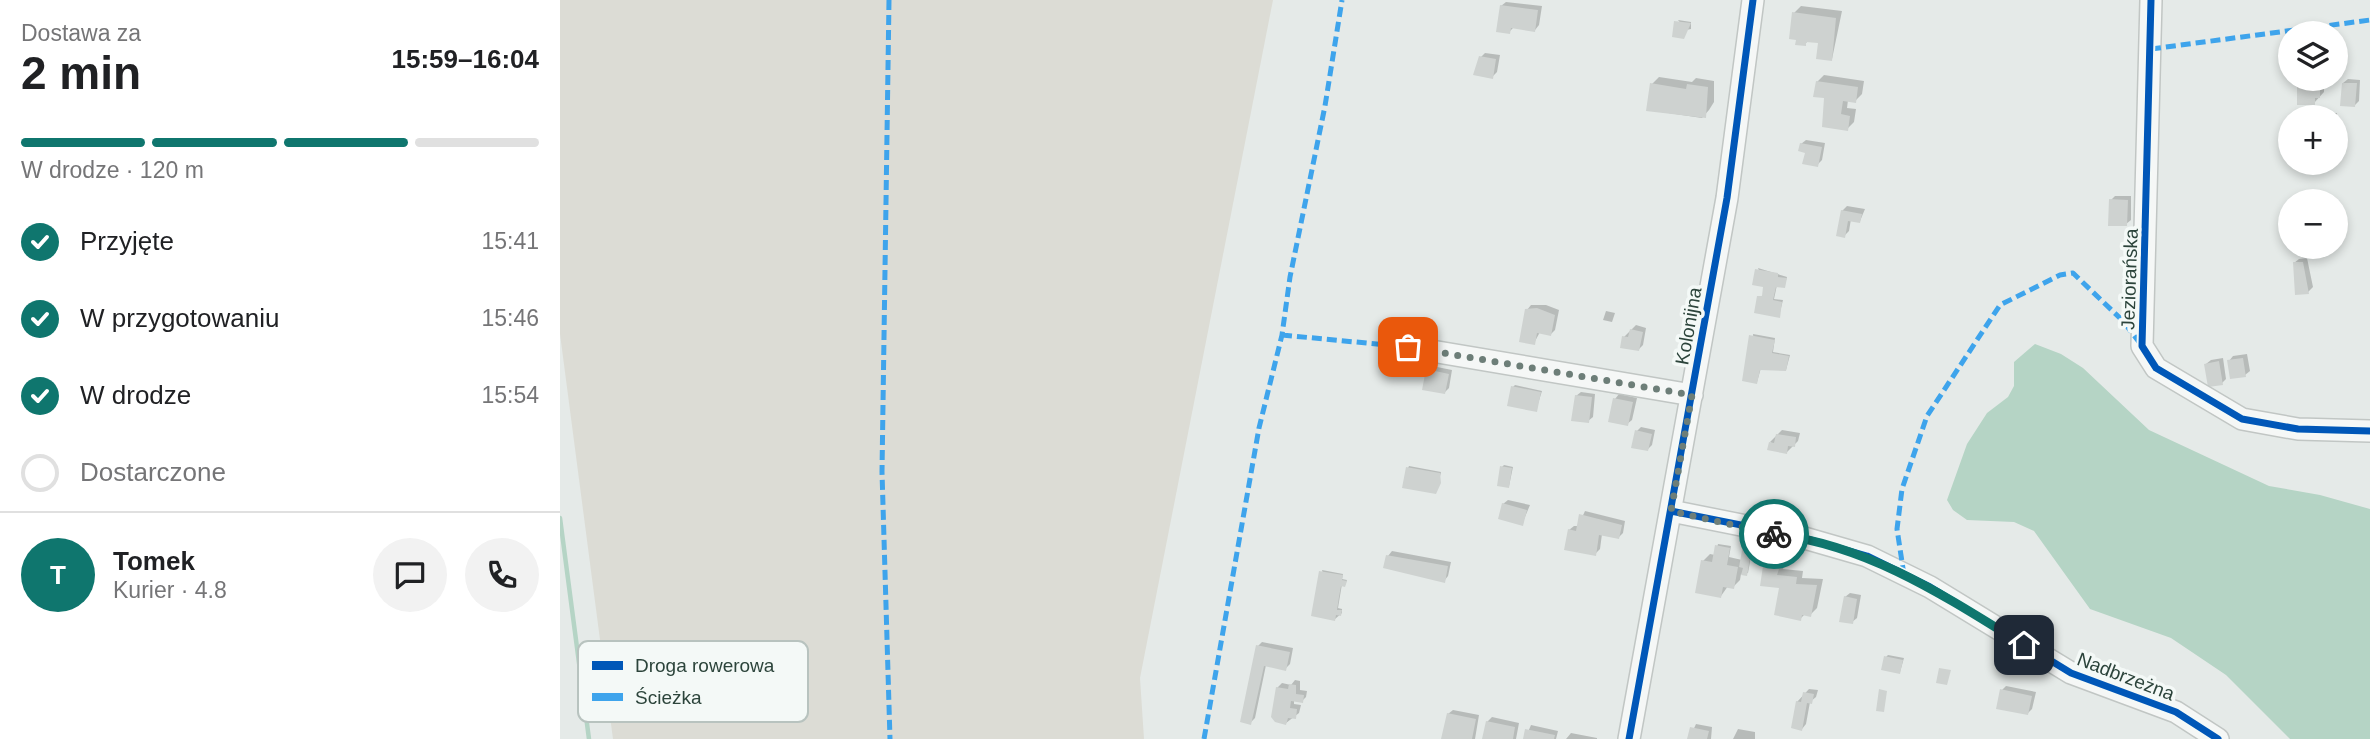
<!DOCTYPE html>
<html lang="pl">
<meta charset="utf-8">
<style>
:root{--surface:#fff;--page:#f2f2f2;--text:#202124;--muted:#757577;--line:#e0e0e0;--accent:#0f766e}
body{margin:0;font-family:Helvetica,sans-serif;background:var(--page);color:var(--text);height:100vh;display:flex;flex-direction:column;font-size:26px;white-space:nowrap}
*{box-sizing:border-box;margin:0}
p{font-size:23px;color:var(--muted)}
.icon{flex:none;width:38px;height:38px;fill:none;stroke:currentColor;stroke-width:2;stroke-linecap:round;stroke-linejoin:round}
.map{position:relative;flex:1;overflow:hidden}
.panel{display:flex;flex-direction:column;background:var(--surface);width:560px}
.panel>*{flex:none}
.tools{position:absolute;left:1718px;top:21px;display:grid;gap:14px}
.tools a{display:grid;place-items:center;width:70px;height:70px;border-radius:50%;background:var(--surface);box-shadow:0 4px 10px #0003;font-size:35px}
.pin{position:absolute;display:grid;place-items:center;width:60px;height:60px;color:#fff;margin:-30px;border-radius:14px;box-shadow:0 4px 10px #0006}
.courier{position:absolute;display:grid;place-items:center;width:70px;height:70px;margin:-35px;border:5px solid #0f766e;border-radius:50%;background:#fff;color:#222;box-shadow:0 2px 9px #0007}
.overview em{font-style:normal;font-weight:800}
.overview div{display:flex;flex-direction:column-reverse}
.overview{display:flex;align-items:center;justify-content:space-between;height:119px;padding:0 21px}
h1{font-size:46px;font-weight:800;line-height:52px}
.bar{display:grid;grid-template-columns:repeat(4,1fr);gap:10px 7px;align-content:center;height:84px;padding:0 21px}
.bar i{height:9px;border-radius:5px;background:var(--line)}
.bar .active{background:var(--accent)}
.bar p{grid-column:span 4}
.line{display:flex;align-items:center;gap:18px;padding:0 21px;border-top:2px solid var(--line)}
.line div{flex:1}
.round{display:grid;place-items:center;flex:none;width:74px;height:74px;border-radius:37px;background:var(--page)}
ol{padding:0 21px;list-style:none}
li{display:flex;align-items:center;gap:21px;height:77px}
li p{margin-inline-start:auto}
li .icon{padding:7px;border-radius:50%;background:var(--accent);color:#fff;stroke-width:4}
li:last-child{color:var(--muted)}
li i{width:38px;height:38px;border:4px solid var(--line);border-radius:50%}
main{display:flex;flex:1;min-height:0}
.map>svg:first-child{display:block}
.green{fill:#dcdcd5}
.water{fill:#b5d4c5}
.shadow{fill:#0003}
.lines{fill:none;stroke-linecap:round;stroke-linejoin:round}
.stream{stroke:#b5d4c5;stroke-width:4.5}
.building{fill:#ced2d0}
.minor-casing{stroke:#c1c6c4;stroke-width:24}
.minor{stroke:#f5f7f6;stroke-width:21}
.quiet{stroke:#3ea4ec;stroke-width:5;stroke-dasharray:10 5;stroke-linecap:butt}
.cycleway-casing{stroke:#f4f9f7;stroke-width:11}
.cycleway{stroke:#0057b8;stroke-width:7}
.done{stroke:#6d7e78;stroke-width:7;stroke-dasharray:0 12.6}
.route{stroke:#0f766e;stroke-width:9}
.labels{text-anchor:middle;stroke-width:7;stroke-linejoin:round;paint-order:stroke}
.street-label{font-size:19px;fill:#2c443b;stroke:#f4f9f7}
.key{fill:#f4f9f7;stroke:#b8c3bf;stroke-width:2}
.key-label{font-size:19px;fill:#2c443b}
</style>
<main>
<section class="panel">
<div class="overview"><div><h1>2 min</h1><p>Dostawa za</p></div><em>15:59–16:04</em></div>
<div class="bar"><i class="active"></i><i class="active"></i><i class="active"></i><i></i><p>W drodze · 120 m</p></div>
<ol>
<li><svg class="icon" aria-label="check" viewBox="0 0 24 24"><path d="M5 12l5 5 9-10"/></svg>Przyjęte<p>15:41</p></li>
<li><svg class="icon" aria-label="check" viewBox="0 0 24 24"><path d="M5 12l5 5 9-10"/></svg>W przygotowaniu<p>15:46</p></li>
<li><svg class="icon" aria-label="check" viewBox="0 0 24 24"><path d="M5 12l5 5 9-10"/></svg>W drodze<p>15:54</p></li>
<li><i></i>Dostarczone</li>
</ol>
<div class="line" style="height:126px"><b class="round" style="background:var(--accent);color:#fff">T</b><div><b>Tomek</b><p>Kurier · 4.8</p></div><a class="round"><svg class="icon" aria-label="chat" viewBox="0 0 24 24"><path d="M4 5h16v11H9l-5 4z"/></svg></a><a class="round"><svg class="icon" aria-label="phone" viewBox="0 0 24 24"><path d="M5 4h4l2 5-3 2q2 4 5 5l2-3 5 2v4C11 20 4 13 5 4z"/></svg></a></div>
</section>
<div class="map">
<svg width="1810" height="739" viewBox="0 0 1810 739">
<rect width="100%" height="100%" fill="#e5eae8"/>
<!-- green -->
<path class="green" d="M0 0H713L580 678 584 739H53L0 334Z"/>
<!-- water -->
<path class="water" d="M1475 344 1501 354 1523 368 1589 430 1709 486 1760 495 1810 509V739H1730L1666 675 1611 638 1530 609 1474 531 1454 522 1407 520 1393 510 1387 500 1407 444 1427 413 1448 397 1454 386V362Z"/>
<!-- shadow -->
<path class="shadow" d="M946 2 982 6 979 25 975 30 954 27 949 32 941 6Z
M1241 6 1282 11 1272 59 1260 42 1249 40 1245 44 1234 13Z
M1118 20 1131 22V29L1126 30Z
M925 53 940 55 937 72 932 77 921 57Z
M1264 75 1304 81 1302 94 1295 101 1288 100 1287 108 1296 109 1294 122 1287 129 1257 82Z
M1099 77 1132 82 1136 78 1154 81V102L1149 110 1142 118 1088 110 1092 84Z
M1742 79H1759V86H1764V92L1754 103 1739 81Z
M1788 79 1800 80 1799 101 1795 105 1783 83Z
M1756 113H1777L1776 124V117H1752Z
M1246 140 1265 143 1262 160 1257 165 1241 144Z
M1555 196H1571V220L1566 224 1551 200Z
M1287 206 1305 209 1300 221 1291 219 1289 231 1284 236 1282 211Z
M1747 258 1753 287 1748 292 1734 263 1739 259Z
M1198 268 1227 277 1224 287 1217 285 1214 299 1223 300 1219 316 1199 297 1204 295 1205 286Z
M971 305H986L999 310 995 330 991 334 980 332 974 343 967 310Z
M1046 311 1055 313 1052 322 1043 320Z
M1076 325 1086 328 1083 345 1078 350 1064 337Z
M1193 334 1215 338 1213 352 1230 355 1226 370 1201 368 1197 382Z
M1687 354 1690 371 1685 375 1669 361 1673 356Z
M1663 358 1666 379 1662 383 1646 364 1651 360Z
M872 366 892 370 889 388 885 392 868 370Z
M955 385 982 391 976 410 953 387Z
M1021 392 1035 394 1033 417 1028 421 1016 396Z
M1059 394 1077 398 1072 420 1067 424 1055 399Z
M1081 427 1095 430 1092 445 1088 449 1077 431Z
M1222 430 1240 433 1238 441 1227 452 1210 442Z
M944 465 953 467 949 486 942 467Z
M849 466 881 472 877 490 848 468Z
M948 500 970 505 962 524 943 504Z
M1025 511 1065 521 1063 533 1059 537 1042 534 1040 549 1035 554 1009 530 1014 526H1018Z
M1158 544 1171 546 1169 557 1182 560 1184 545H1193L1188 573 1181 574 1180 580 1173 587 1168 586 1161 596 1143 561 1150 554 1155 555Z
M832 551 891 562 888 576 884 581 828 556Z
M1212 560 1225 562 1223 569 1243 571 1242 578 1263 579 1257 608 1250 615 1245 614 1240 619 1205 567Z
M762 570 783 574 782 579 787 580 785 585 782 584 778 608 782 609V613L775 619Z
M1290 593 1301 595 1297 618 1292 622 1285 597Z
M702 642 733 648 730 664 725 669 706 665 695 718 690 723 698 646Z
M1328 655 1344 658 1340 672 1326 657Z
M735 680 740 681V690L747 691 746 697 742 701 734 700V704L741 705 739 713 726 723 717 688 722 683 731 685Z
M1446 686 1476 692 1472 709 1468 713 1442 690Z
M1249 689 1258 690 1256 697 1250 702 1246 724 1242 729 1237 702Z
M893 710 919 715 915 739H883L888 714Z
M932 717 959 723 956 739H924L927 722Z
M1136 724 1152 727 1151 739H1129Z
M971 725 998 731 996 739H965Z
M1178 729 1195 732V739H1173Z
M1011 733 1037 738V739H1006Z"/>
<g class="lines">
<!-- stream -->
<path class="stream" d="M0 518 29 739"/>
</g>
<!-- building -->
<path class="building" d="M940 5 978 10 975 32 951 28 950 34 936 32Z
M1232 12 1276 18 1272 61 1256 59 1258 43 1246 42V46L1235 45 1236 40 1229 39Z
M1114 21 1131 23 1124 39 1112 37Z
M919 56 936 59 933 79 913 75Z
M1256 81 1298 87 1296 103 1283 101 1281 114 1290 116 1288 131 1262 127 1264 98 1253 97Z
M1737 81H1755V90H1760V98H1755V105H1737Z
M1090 83 1126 89 1127 84 1148 87 1146 118 1086 111Z
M1782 83H1797L1795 107 1780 106Z
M1240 143 1262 147 1258 167 1242 164 1245 153 1238 151Z
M1549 199 1568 200 1567 226H1548Z
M1281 210 1302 214 1300 223 1288 221 1285 238 1276 236Z
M1733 262H1743L1749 294 1735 295Z
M1195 269 1218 273V277L1227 278 1225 288 1216 287 1213 300 1222 302 1220 318 1194 313 1197 296H1202L1203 287 1192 285Z
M977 308 995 315 991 336 977 333 975 345 959 342 965 309Z
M1070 329 1083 332 1079 351 1060 348 1062 336 1068 337Z
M1189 335 1215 340 1212 353 1229 356 1226 371 1200 370 1197 384 1182 381Z
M1683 358 1686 377 1670 379 1667 360Z
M1659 361 1663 385 1648 387 1644 364Z
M866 369 889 374 885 394 862 390Z
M951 386 981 392 977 412 947 406Z
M1015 395 1032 397 1029 423 1011 421Z
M1053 398 1073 402 1068 426 1048 422Z
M1075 430 1092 434 1088 451 1071 448Z
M1216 434 1236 437 1235 447 1228 446 1227 454 1207 450 1209 442 1214 443Z
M940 466 952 468 949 488 937 486Z
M846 467 880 473 881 483 876 494 842 488Z
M942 503 967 510 963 526 938 519Z
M1019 514 1062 525 1059 539 1039 535 1036 556 1004 550 1008 529 1016 531Z
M1155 545 1170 548 1167 565 1178 567 1174 589 1163 587 1161 598 1135 593 1141 560 1152 562Z
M1183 545 1192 546 1187 576 1181 575 1183 568 1179 567Z
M826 555 888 566 885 583 823 568Z
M1203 566 1219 569 1217 575 1237 577 1236 584 1257 585 1251 617 1242 615 1241 621 1214 615 1219 588 1200 586Z
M759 571 783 575 782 580 787 581 785 587 781 586 779 597 777 610H782L781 616 776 615 775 621 751 616Z
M1284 596 1297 599 1293 624 1279 622Z
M696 645 730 652 726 671 704 666 691 725 680 722Z
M1324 656 1343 660 1340 674 1321 670Z
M1379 668 1391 670 1387 685 1376 683Z
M729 684 736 685V694L744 695 743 703 731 701 730 708 737 709 736 719 728 718 726 725 715 722 711 717 716 687 728 689Z
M1319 689 1327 691 1324 712 1316 711Z
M1440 689 1472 696 1468 715 1436 709Z
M1243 692 1254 694 1252 704 1247 703 1242 731 1231 728 1236 701 1241 702Z
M887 713 916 719 912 739H881Z
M926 721 955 727 953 739H922Z
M1130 727 1149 731 1147 739H1127Z
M965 729 995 735 994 739H963Z"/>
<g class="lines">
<!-- minor casing -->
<g class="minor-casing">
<path id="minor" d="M1591 0 1582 346 1596 368 1682 419 1738 429 1810 431
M848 347 1132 395
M1111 511 1241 537 1307 556 1370 587 1511 673 1616 712 1658 739
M1069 739 1167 198 1193 0"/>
</g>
<!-- minor -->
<use href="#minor" class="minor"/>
<!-- quiet -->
<path class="quiet" d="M329 0 322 472 330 739
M1591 49 1810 20
M722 335 848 347
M1344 575 1337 529 1342 489 1367 416 1440 305 1500 275 1513 273 1563 321 1582 346
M644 739 699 428 722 335 730 277 765 106 782 0"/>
<!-- cycleway casing -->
<g class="cycleway-casing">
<path id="cycleway" d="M1591 0 1582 346 1596 368 1682 419 1738 429 1810 431
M1111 511 1241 537 1307 556 1370 587 1511 673 1616 712 1658 739
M1069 739 1167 198 1193 0"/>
</g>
<!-- cycleway -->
<use href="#cycleway" class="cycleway"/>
</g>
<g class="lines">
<!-- done -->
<path class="done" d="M848 347 1132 395 1111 511 1214 534"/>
<!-- route -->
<path class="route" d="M1214 534C1308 545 1385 596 1464 645"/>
</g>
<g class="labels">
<!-- street labels -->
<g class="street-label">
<text transform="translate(1569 279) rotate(-88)" y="7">Jeziorańska</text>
<text transform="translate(1128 326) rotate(-80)" y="7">Kolonijna</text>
<text transform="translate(1566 676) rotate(21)" y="7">Nadbrzeżna</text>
</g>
</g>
<!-- legend -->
<rect x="18" y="641" width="230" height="81" rx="10" class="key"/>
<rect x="32" y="661" width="31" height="9" fill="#0057b8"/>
<rect x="32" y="693" width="31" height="8" fill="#3ea4ec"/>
<g class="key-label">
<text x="75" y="672">Droga rowerowa</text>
<text x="75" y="704">Ścieżka</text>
</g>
</svg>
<div class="tools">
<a><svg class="icon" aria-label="layers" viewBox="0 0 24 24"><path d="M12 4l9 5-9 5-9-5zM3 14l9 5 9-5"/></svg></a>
<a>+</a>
<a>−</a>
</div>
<div class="pin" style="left:848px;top:347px;background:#ea580c"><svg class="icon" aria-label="bag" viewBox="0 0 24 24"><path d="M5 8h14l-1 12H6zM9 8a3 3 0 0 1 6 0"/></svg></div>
<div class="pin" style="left:1464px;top:645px;background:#1f2937"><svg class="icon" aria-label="home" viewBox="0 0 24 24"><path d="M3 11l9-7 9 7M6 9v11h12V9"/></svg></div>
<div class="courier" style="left:1214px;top:534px"><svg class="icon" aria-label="bike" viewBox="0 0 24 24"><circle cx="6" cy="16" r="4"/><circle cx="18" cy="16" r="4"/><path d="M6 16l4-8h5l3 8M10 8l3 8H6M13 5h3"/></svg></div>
</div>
</main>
